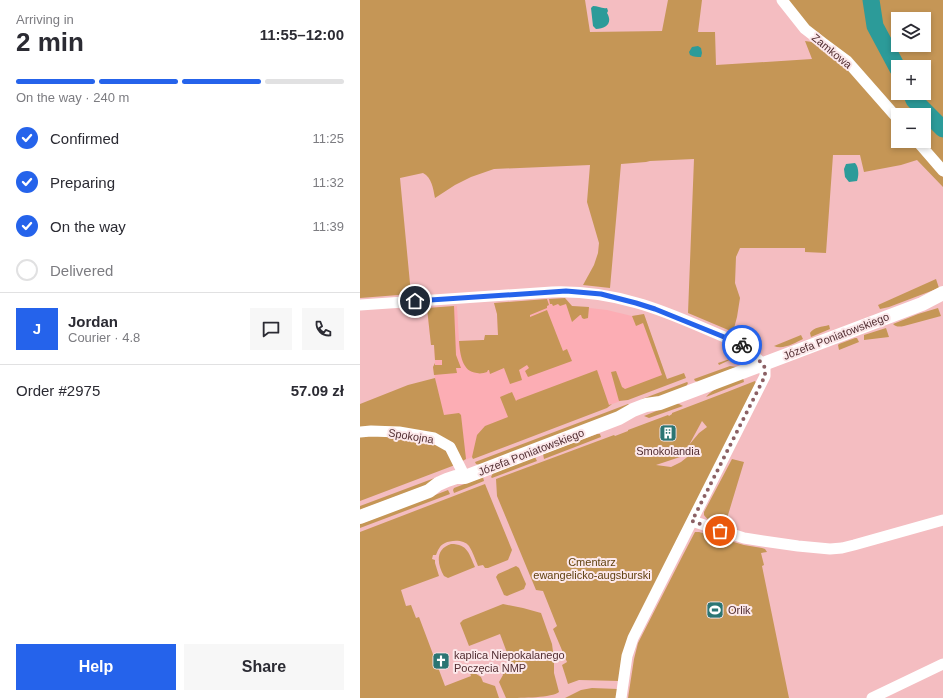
<!DOCTYPE html>
<meta charset="utf-8">
<style>
:root{--surface:#fff;--page:#f7f7f7;--text:#2b2b33;--muted:#7c7c81;--line:#e1e1e2;--accent:#2563eb}
body{margin:0;font-family:Arial,sans-serif;background:var(--page);color:var(--text);height:100vh;display:flex;flex-direction:column;font-size:15px;white-space:nowrap}
*{box-sizing:border-box;margin:0}
p{font-size:13px;color:var(--muted)}
.icon{flex:none;width:22px;height:22px;fill:none;stroke:currentColor;stroke-width:2;stroke-linecap:round;stroke-linejoin:round}
.map{position:relative;flex:1;overflow:hidden}
.sheet{display:flex;flex-direction:column;background:var(--surface);width:360px}
.sheet>*{flex:none}
.tools{position:absolute;left:531px;top:12px;display:grid;gap:8px}
.tools a{display:grid;place-items:center;width:40px;height:40px;border-radius:0px;background:var(--surface);box-shadow:0 2px 6px #0003;font-size:20px}
.pin{position:absolute;display:grid;place-items:center;width:34px;height:34px;color:#fff;margin:-17px;border:2px solid #fff;border-radius:50%;box-shadow:0 1px 4px #0007}
.courier{position:absolute;display:grid;place-items:center;width:40px;height:40px;margin:-20px;border:3px solid #2563eb;border-radius:50%;background:#fff;color:#222;box-shadow:0 1px 5px #0007}
.headline em{font-style:normal;font-weight:700}
.headline div{display:flex;flex-direction:column-reverse}
.headline{display:flex;align-items:center;justify-content:space-between;height:68px;padding:0 16px}
h1{font-size:26px;font-weight:700;line-height:30px}
.bar{display:grid;grid-template-columns:repeat(4,1fr);gap:6px 4px;align-content:center;height:48px;padding:0 16px}
.bar i{height:5px;border-radius:3px;background:var(--line)}
.bar .on{background:var(--accent)}
.bar p{grid-column:span 4}
.line{display:flex;align-items:center;gap:10px;padding:0 16px;border-top:1px solid var(--line)}
.line div{flex:1}
.round{display:grid;place-items:center;flex:none;width:42px;height:42px;border-radius:0px;background:var(--page)}
ol{padding:0 16px;list-style:none}
li{display:flex;align-items:center;gap:12px;height:44px}
li p{margin-inline-start:auto}
li .icon{padding:4px;border-radius:50%;background:var(--accent);color:#fff;stroke-width:4}
li:last-child{color:var(--muted)}
li i{width:22px;height:22px;border:2px solid var(--line);border-radius:50%}
.button{display:flex;gap:8px;margin-top:auto;padding:8px 16px}
.button a{flex:1;height:46px;border-radius:0px;background:var(--accent);color:#fff;font-size:16px;font-weight:700;line-height:46px;text-align:center}
.button a+a{background:var(--page);color:var(--text)}
main{display:flex;flex:1;min-height:0}
.map>svg:first-child{display:block}
.built{fill:#fcadb4}
.green{fill:#c59656;fill-rule:evenodd}
.water{fill:#2c9b99}
.lines{fill:none;stroke-linecap:round;stroke-linejoin:round}
.river{stroke:#2c9b99;stroke-width:17}
.minor{stroke:#fff;stroke-width:11}
.tertiary{stroke:#fff;stroke-width:14}
.done{stroke:#8b6064;stroke-width:4;stroke-dasharray:0 7.2}
.route{stroke:#2563eb;stroke-width:5}
.labels{text-anchor:middle;stroke-width:4;stroke-linejoin:round;paint-order:stroke}
.street-label{font-size:11px;fill:#522e32;stroke:#fce8ea}
.poi-label{font-size:11px;fill:#522e32;stroke:#fce8ea;text-anchor:start}
.park-label{font-size:11px;fill:#614110;stroke:#fce8ea}
</style>
<main>
<section class="sheet">
<div class="headline"><div><h1>2 min</h1><p>Arriving in</p></div><em>11:55–12:00</em></div>
<div class="bar"><i class="on"></i><i class="on"></i><i class="on"></i><i></i><p>On the way · 240 m</p></div>
<ol>
<li><svg class="icon" aria-label="check" viewBox="0 0 24 24"><path d="M5 12l5 5 9-10"/></svg>Confirmed<p>11:25</p></li>
<li><svg class="icon" aria-label="check" viewBox="0 0 24 24"><path d="M5 12l5 5 9-10"/></svg>Preparing<p>11:32</p></li>
<li><svg class="icon" aria-label="check" viewBox="0 0 24 24"><path d="M5 12l5 5 9-10"/></svg>On the way<p>11:39</p></li>
<li><i></i>Delivered</li>
</ol>
<div class="line" style="height:72px"><b class="round" style="background:var(--accent);color:#fff">J</b><div><b>Jordan</b><p>Courier · 4.8</p></div><a class="round"><svg class="icon" aria-label="chat" viewBox="0 0 24 24"><path d="M4 5h16v11H9l-5 4z"/></svg></a><a class="round"><svg class="icon" aria-label="phone" viewBox="0 0 24 24"><path d="M5 4h4l2 5-3 2q2 4 5 5l2-3 5 2v4C11 20 4 13 5 4z"/></svg></a></div>
<div class="line" style="height:52px"><div>Order #2975</div><b>57.09 zł</b></div>
<div class="button"><a>Help</a><a>Share</a></div>
</section>
<div class="map">
<svg width="583" height="698" viewBox="0 0 583 698">
<rect width="100%" height="100%" fill="#f4bdc1"/>
<!-- built -->
<path class="built" d="M205 298 212 306 247 310 272 316 284 314 308 383 102 461 84 419 75 378 73 367 75 363 74 345H71L67 308 97 306 99 341 123 340H124L125 335H138L137 314 134 303Z"/>
<!-- green -->
<path class="green" d="M0 0H225L230 32 302 31 308 0H342L338 32H355L356 65 452 59 445 41 452 42 460 46 485 64 538 125V141H552L583 177V187L557 160 541 165 504 172 500 155H473L466 253 445 252V248H380L376 257 375 283 380 298 377 317 373 332 328 313 334 159 290 161 286 162 261 164 250 288 223 285 234 265 238 253 239 243 227 202 230 165 134 169 111 177 95 185 75 198C73 188 72 178 63 173L40 178 51 294 0 298Z
M426 0H583V165L564 141V115H539L455 35ZM538 19H564V45H538ZM538 67H564V93H538Z
M576 279 579 288 529 307 520 309 518 305Z
M205 298 212 306 229 307 228 318 224 319 222 318 221 315H220L212 322 206 304 200 306 198 304 193 306 192 304H190L189 299Z
M187 299 189 305 187 306V308L170 315V317L187 310 203 351 207 349 212 361 168 377 165 371 169 368 167 365 159 370 162 380 150 384 144 368 130 374 129 370H128L127 372C124 373 120 374 117 373 102 372 100 354 99 341L123 340H124L125 335H138L137 314 134 303Z
M94 306 96 355 101 368H96L97 373 74 375 73 367 75 363V365H82V360H75L74 345H71L67 308Z
M578 308 581 316 544 326C539 327 536 327 533 324L558 314Z
M284 314 307 379 324 373 326 378 268 400 259 401 251 372 256 371 262 387 265 389 302 375 283 323 276 326 272 316Z
M469 325 470 329 451 337 450 333C454 327 462 327 469 325Z
M526 328 529 337 504 340V335Z
M441 335 443 339C435 343 423 350 414 346Z
M495 338H497L499 342 479 350 478 345 479 344Z
M367 346C372 348 376 350 380 355L359 365 358 363 370 359 368 350 364 348Z
M370 366 377 367 338 382 335 381 334 379Z
M237 370 249 405 252 404 247 408 113 459 112 457 117 435 125 426 148 417 140 397 152 392 156 401 157 400Z
M75 378 84 415 99 413 101 415 106 459 95 465 0 501V404L48 385Z
M383 378 384 382 346 397C354 387 370 383 383 378Z
M395 381 396 383 272 630 260 681 219 680 208 684 202 665 207 662 193 629 197 626 183 591 176 590 137 496 136 479 254 435 255 436 268 431V430L308 415 309 416 312 414V413L367 392ZM342 421 347 427 339 433 329 445ZM328 448 331 451V454L321 462 311 467 296 465 323 456Z
M327 382 328 383 326 387 280 404 282 399Z
M316 403 319 404 323 406 289 418 284 416Z
M268 404 273 407 119 465 116 464 115 462Z
M237 434H240L241 437 184 459 183 454Z
M175 457 177 461 132 478 131 477 133 473Z
M372 459 384 462 365 525C358 523 348 522 344 515V512Z
M80 476 83 479 0 510V506Z
M123 477 124 481 94 493 93 490 94 488Z
M125 484 152 550 148 560 128 568H125L123 565 118 566C115 559 113 552 109 546 104 539 91 540 85 543 80 545 78 550 76 555H73L72 559 75 560V563L79 576 41 590 46 606 51 605 56 618 59 617 85 686 111 676 110 673 113 672 121 677 123 682 135 686 139 698H0V532Z
M88 490 90 494 0 528V524Z
M335 532H339L384 545 402 548 405 549 407 552 401 553 404 565 402 566 429 698H268L274 659 278 643 323 555Z
M91 544C108 544 109 554 115 567L88 578 84 576C77 564 75 549 91 544Z
M156 566 159 568 166 584 164 589 147 596 144 595 136 577 138 574Z
M143 604 163 608 181 613 192 644 194 659V673L199 692C192 698 158 698 146 698L139 682 143 675 142 671 152 666 140 634 109 646 100 623 103 620Z
M232 688 258 689 257 698H205L221 690Z"/>
<!-- water -->
<path class="water" d="M233 6C238 6 242 9 247 8L248 11 247 13C253 23 246 29 236 29L233 26 231 8Z
M338 46 341 48 342 53 341 57C337 57 334 57 330 55L329 52 332 47Z
M495 163C499 167 499 176 497 181L489 182 485 177 484 169 486 164Z"/>
<g class="lines">
<!-- river -->
<path class="river" d="M511 0 515 26 538 69
M551 93 554 100 583 129"/>
<!-- minor -->
<path class="minor" d="M422 0 445 29 463 43 487 61 538 119
M557 141 583 171
M0 305 192 292C220 291 249 295 277 303 310 312 342 328 374 341L384 347 403 364 405 368V376L273 638 267 656 261 698
M0 432 11 431 39 432 74 438 90 447 105 477
M332 521 384 538 403 541 438 546 470 549 482 548 494 545 583 520
M512 698 583 664"/>
<!-- tertiary -->
<path class="tertiary" d="M0 517 69 491 78 484 87 480 96 477H105L126 469 259 418 273 410 286 405 300 403 562 304 583 293"/>
</g>
<g class="lines">
<!-- done -->
<path class="done" d="M360 531 332 521 405 376V368L403 364 382 345"/>
<!-- route -->
<path class="route" d="M55 301 192 292 206 291 241 294 276 303 295 309 374 341 382 345"/>
</g>
<!-- icons -->
<defs>
<g id="building-square" transform="scale(0.9)"><rect x="-9" y="-9" width="18" height="18" rx="4" fill="#2b7573" stroke="#fce8ea"/><path d="M-4-6H4V6H1V3H-1V6H-4ZM-2.5-4.3h1.7v1.8h-1.7ZM.8-4.3h1.7v1.8H.8ZM-2.5-1h1.7V.8h-1.7ZM.8-1h1.7V.8H.8Z" fill="#fff"/></g>
<g id="stadium-square" transform="scale(0.9)"><rect x="-9" y="-9" width="18" height="18" rx="4" fill="#2b7573" stroke="#fce8ea"/><path d="M0-5a6.5 5 0 1 0 0 10a6.5 5 0 1 0 0-10ZM-3.5-1.8h7v3.6h-7Z" fill="#fff"/></g>
<g id="church-square" transform="scale(0.9)"><rect x="-9" y="-9" width="18" height="18" rx="4" fill="#2b7573" stroke="#fce8ea"/><path d="M-1.2-6h2.4v3.5h3.3v2.4h-3.3V6h-2.4V-.1h-3.3v-2.4h3.3Z" fill="#fff"/></g>
</defs>
<g fill-rule="evenodd">
<use href="#building-square" x="308" y="433"/>
<use href="#stadium-square" x="355" y="610"/>
<use href="#church-square" x="81" y="661"/>
</g>
<g class="labels">
<!-- street labels -->
<g class="street-label">
<text transform="translate(472 51) rotate(39)" y="4">Zamkowa</text>
<text transform="translate(476 336) rotate(-21)" y="4">Józefa Poniatowskiego</text>
<text transform="translate(51 436) rotate(9)" y="4">Spokojna</text>
<text transform="translate(171 452) rotate(-21)" y="4">Józefa Poniatowskiego</text>
</g>
<!-- poi labels -->
<g class="poi-label">
<text x="308" y="455" text-anchor="middle">Smokolandia</text>
<text x="368" y="614">Orlik</text>
<text x="94" y="659">kaplica Niepokalanego<tspan x="94" dy="13">Poczęcia NMP</tspan></text>
</g>
<!-- park labels -->
<g class="park-label">
<text x="232" y="566">Cmentarz<tspan x="232" dy="13">ewangelicko-augsburski</tspan></text>
</g>
</g>
</svg>
<div class="tools">
<a><svg class="icon" aria-label="layers" viewBox="0 0 24 24"><path d="M12 4l9 5-9 5-9-5zM3 14l9 5 9-5"/></svg></a>
<a>+</a>
<a>−</a>
</div>
<div class="pin" style="left:360px;top:531px;background:#ea580c"><svg class="icon" aria-label="bag" viewBox="0 0 24 24"><path d="M5 8h14l-1 12H6zM9 8a3 3 0 0 1 6 0"/></svg></div>
<div class="pin" style="left:55px;top:301px;background:#1f2937"><svg class="icon" aria-label="home" viewBox="0 0 24 24"><path d="M3 11l9-7 9 7M6 9v11h12V9"/></svg></div>
<div class="courier" style="left:382px;top:345px"><svg class="icon" aria-label="bike" viewBox="0 0 24 24"><circle cx="6" cy="16" r="4"/><circle cx="18" cy="16" r="4"/><path d="M6 16l4-8h5l3 8M10 8l3 8H6M13 5h3"/></svg></div>
</div>
</main>
